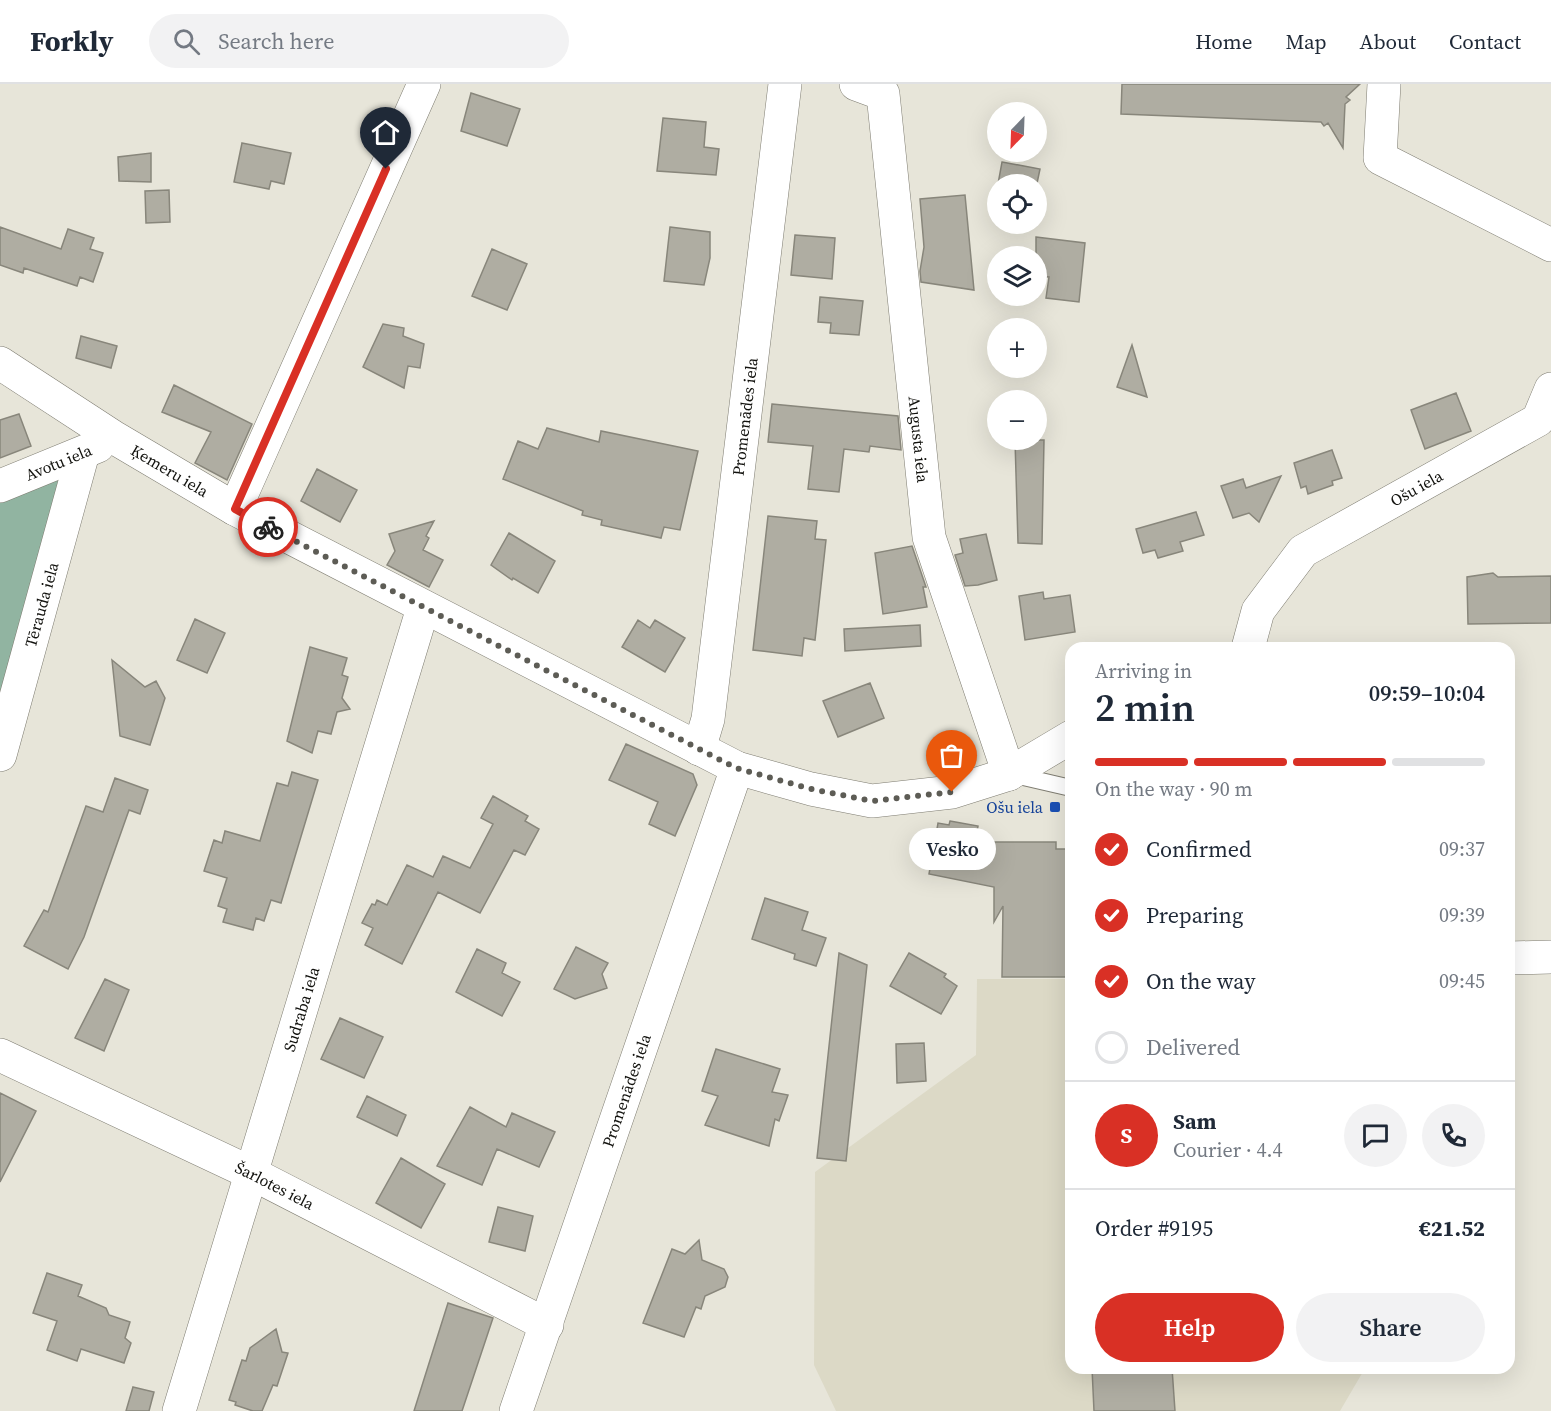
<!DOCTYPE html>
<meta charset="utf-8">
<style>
:root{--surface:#fff;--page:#f2f2f3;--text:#1f2937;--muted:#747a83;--line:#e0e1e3;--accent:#d93025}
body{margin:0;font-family:"Source Serif 4",serif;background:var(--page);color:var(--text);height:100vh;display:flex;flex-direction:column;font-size:22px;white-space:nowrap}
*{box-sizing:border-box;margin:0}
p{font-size:20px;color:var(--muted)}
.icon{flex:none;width:33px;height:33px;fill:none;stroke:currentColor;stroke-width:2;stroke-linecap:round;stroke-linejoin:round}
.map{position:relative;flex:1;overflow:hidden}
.side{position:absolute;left:1065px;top:558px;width:450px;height:732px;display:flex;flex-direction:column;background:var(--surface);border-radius:18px;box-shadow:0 6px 24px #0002}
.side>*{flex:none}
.needle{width:39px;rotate:203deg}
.fabs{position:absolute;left:987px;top:18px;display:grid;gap:12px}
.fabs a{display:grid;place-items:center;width:60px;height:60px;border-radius:50%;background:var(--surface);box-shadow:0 6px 24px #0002;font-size:30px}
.pin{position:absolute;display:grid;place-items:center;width:51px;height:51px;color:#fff;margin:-62px -26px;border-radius:50% 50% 50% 0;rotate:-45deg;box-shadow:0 0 6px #0007}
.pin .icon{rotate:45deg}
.courier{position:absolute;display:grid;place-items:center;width:60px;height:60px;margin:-30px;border:4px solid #d93025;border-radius:50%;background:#fff;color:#222;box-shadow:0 2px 8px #0007}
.bubble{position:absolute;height:42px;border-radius:21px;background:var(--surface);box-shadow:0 6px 24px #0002;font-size:20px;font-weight:600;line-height:42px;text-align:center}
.head em{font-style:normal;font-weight:600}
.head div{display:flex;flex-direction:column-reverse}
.head{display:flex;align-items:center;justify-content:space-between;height:102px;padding:0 30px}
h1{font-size:39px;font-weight:600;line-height:45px}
.bar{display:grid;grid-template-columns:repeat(4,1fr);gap:9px 6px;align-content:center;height:72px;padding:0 30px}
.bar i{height:8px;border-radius:4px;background:var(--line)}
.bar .on{background:var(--accent)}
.bar p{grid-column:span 4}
.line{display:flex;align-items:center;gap:15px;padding:0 30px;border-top:2px solid var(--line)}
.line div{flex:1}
.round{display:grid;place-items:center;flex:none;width:63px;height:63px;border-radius:32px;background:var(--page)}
ol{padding:0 30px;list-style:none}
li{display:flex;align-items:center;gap:18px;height:66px}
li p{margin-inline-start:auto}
li .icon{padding:6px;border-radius:50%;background:var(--accent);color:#fff;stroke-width:4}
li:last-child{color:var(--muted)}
li i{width:33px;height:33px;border:3px solid var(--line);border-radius:50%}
.action{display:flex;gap:12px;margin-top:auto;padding:12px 30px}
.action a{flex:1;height:69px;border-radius:36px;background:var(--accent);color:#fff;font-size:24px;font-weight:600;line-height:69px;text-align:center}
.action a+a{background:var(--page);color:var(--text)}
header{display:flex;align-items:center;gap:36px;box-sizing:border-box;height:84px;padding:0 30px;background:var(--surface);border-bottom:2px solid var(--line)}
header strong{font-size:28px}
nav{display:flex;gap:33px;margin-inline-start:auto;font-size:21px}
.search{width:420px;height:54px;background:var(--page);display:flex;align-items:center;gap:15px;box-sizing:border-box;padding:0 21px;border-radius:33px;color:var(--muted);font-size:22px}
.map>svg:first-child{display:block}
.built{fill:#dcd9c6}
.forest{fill:#91b4a1}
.building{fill:#afada2;stroke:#88867b;stroke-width:1.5}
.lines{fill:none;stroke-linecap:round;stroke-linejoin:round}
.service-casing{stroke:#7e7c71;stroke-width:18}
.minor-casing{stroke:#7e7c71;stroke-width:34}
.service{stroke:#fff;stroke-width:16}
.minor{stroke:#fff;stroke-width:33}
.done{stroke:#5d5c55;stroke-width:6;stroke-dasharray:0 10.8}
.route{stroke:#d93025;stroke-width:8}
.transit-dot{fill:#1a4fb4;stroke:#e7e5d9;stroke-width:2}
.labels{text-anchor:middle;stroke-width:5;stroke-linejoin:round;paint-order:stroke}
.street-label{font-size:16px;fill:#12120e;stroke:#e7e5d9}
.transit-label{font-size:16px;fill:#164399;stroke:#e7e5d9;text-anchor:end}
</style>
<header>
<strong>Forkly</strong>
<div class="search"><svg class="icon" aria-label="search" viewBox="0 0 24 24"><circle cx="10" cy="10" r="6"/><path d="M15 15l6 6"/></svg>Search here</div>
<nav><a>Home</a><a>Map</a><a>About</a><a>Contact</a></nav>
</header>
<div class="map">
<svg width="1551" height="1327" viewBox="0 0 1551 1327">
<rect width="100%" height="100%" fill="#e7e5d9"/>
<!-- built -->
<path class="built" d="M977 895H1071V1284H1368L1364 1286 1340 1327H836L814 1281 815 1088 976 971Z"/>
<!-- forest -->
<path class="forest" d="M63 389 0 617V416Z"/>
<!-- building -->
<path class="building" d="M1122 0H1360L1346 13 1350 16 1345 20 1343 64 1328 39 1324 42 1321 38 1121 30Z
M471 9 520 25 507 62 461 47Z
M663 34 706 38 704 63 719 65 716 91 657 87Z
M242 59 291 69 284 100 271 97 269 105 234 98Z
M151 69V98L119 97 118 73Z
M1002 78 1040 85 1036 104V100H998Z
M169 106 170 138 146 139 145 107Z
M965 111 974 206 921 198 920 187 924 163 920 115Z
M0 143 61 165 68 145 94 154 90 165 103 169 93 198 80 193 77 202 24 184 23 189 0 181Z
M670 143 710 148V174L704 201 664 197Z
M795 151 835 154 832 195 791 191Z
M1036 153 1085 159 1079 218 1046 214 1049 193 1036 192Z
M492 165 527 180 507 226 472 212Z
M820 213 863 217 859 251 830 249 831 239 818 238Z
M383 240 404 244 403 252 424 260 420 284 408 282 404 304 363 283Z
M81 252 117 262 111 284 76 274Z
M1132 261 1147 313 1117 303Z
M174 301 252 340 227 396 195 379 211 348 162 328Z
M1456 309 1471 347 1425 365 1411 326Z
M772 320 898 332 901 366 870 362 869 368 844 365 839 408 808 405 813 362 768 358Z
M19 330 31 362 0 374V336Z
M547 344 599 358 601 347 698 367 680 446 664 443 661 454 601 441 602 436 582 431 583 427 503 395 518 357 538 365Z
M1015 356H1044L1042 460 1018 459Z
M1332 366 1342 394 1332 397 1333 401 1308 410 1306 402 1301 404 1294 379Z
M317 385 357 406 340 438 301 417Z
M1281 392 1259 438 1249 429 1233 434 1221 402 1243 395 1246 404Z
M1196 428 1204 451 1180 458 1183 467 1158 474 1155 466 1143 469 1136 445Z
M768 432 817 437 815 455 826 456 815 556 804 554 802 572 753 566Z
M434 437 426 452 429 454 423 466 443 476 429 503 387 481 395 467 389 450Z
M509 449 555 477 538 509 513 494 512 496 491 481Z
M986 450 997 496 978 501 965 502 955 471 963 469 960 455Z
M912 462 926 503H923L927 523 883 530 875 469Z
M1493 489 1498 493 1551 492V539L1468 540 1467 493Z
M1043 508 1044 515 1070 511 1075 548 1025 556 1019 512Z
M195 535 225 549 207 589 177 576Z
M638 536 650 544 655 536 685 554 665 588 622 563Z
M920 541 921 562 845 567 844 545Z
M310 563 347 574 342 591 348 593 342 614 350 625 337 628 331 650 318 647 312 669 287 657Z
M112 576 145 603 156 597 165 614 150 661 120 652Z
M870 599 884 634 838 653 823 617Z
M626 660 693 690 697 701 675 752 649 740 658 718 609 696Z
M292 688 318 696 281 819 271 816 264 837 256 834 253 846 223 838 227 825 218 822 227 794 204 787 214 756 222 759 225 747 260 757 277 699 288 702Z
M115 694 148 706 140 730 129 726 84 853 68 885 24 862 44 826 48 828 86 722 103 728Z
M493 712 528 732 525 737 539 745 525 771 514 766 480 829 438 808 402 880 365 861 373 844 362 839 372 820 375 821 377 816 387 821 407 781 433 793 443 772 470 784 493 740 481 734Z
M950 737 978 742 975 758H1056V765H1069V774H1071V893H1002L1003 822 994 838V803L929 790 938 739 949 741Z
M765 814 808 828 802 846 826 854 816 882 794 875 795 870 752 855Z
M576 863 608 879 602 890 607 904 575 915 554 905Z
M477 865 506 879 502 889 520 898 502 932 456 908Z
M839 869 867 881 846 1077 817 1074Z
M909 869 946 890 944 893 957 902 941 930 890 902Z
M105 895 129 906 104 967 75 954Z
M340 934 383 953 364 994 321 975Z
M924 959 926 997 897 999 896 960Z
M716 965 780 985 772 1008 788 1011 779 1037 775 1035 769 1062 705 1041 718 1012 702 1007Z
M0 1009 36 1027 0 1098Z
M367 1012 406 1031 397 1052 357 1033Z
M470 1023 506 1043 512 1029 555 1048 539 1083 497 1065 482 1101 437 1082Z
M401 1074 445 1100 421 1144 376 1119Z
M498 1123 533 1132 525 1167 489 1158Z
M699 1156 702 1176 724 1185 728 1193 725 1203 705 1212 701 1225 696 1223 684 1253 643 1239 672 1165 685 1170Z
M47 1189 82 1201 78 1212 106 1224 109 1231 130 1238 125 1254 131 1259 124 1279 81 1265 77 1277 47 1266 57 1237 33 1229Z
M448 1219 493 1234 462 1327H414Z
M276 1245 282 1268 288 1269 277 1302 273 1301 262 1327H253L235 1321 236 1318 229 1316 242 1276 246 1277 250 1264Z
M1092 1284H1172L1175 1327H1094Z
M133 1303 154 1308 149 1327H126Z"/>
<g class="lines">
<!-- service casing -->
<g class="service-casing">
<path id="service" d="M1011 690 1071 704"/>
</g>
<!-- minor casing -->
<g class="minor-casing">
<g id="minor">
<path id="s1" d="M856 0 883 10 929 453 1009 690"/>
<path d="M1384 0 1380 74 1551 161"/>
<path id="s2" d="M0 279 115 354 235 425 737 684 811 705 872 717 952 708 1009 690 1071 653"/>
<path id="s3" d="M0 402 98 362"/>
<path d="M235 425 424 0"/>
<path id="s4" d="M1248 564 1258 527 1303 467 1538 336 1551 305"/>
<path id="s5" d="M699 665 708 635 785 0"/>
<path id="s6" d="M0 671 83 369"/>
<path d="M1509 874 1551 873"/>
<path id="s7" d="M0 971 251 1089 547 1241"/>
<path id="s8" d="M179 1327 423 524"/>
<path id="s9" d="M516 1327 737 684"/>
</g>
</g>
<!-- service -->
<use href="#service" class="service"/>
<!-- minor -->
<use href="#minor" class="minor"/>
</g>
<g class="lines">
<!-- done -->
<path class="done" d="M268 443 736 684 811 705 872 717 952 708"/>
<!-- route -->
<path class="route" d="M268 443 235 425 386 85"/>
</g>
<!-- markers -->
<rect class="transit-dot" x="1049" y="717" width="12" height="12" rx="3"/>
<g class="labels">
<!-- street labels -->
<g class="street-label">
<text dy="6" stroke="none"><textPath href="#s5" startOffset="336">Promenādes iela</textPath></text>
<text dy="6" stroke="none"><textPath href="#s1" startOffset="376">Augusta iela</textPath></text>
<text dy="6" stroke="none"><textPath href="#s3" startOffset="63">Avotu iela</textPath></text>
<text dy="6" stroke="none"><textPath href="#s2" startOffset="201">Ķemeru iela</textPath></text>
<text dy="6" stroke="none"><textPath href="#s4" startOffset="243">Ošu iela</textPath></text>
<text dy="6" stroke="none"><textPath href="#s6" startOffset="156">Tērauda iela</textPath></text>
<text dy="6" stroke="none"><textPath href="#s8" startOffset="420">Sudraba iela</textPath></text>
<text dy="6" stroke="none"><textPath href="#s9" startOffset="339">Promenādes iela</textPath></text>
<text dy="6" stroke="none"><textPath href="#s7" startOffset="304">Šarlotes iela</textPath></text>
</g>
<!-- transit labels -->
<g class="transit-label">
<text x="1043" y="729">Ošu iela</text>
</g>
</g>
</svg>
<div class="fabs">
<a><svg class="needle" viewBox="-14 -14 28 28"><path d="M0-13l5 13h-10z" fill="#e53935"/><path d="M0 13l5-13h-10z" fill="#747a83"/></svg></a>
<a><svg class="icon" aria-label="locate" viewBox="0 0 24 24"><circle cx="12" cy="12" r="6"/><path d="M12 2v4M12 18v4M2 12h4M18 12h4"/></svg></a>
<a><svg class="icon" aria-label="layers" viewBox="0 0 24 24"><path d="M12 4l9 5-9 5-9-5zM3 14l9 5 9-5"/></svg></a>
<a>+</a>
<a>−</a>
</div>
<div class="pin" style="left:952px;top:708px;background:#ea580c"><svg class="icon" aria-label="bag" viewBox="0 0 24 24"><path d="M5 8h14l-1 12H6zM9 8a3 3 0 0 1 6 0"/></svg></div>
<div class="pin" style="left:386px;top:85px;background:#1f2937"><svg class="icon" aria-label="home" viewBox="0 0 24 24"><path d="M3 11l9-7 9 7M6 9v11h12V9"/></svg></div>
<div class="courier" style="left:268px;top:443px"><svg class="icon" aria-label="bike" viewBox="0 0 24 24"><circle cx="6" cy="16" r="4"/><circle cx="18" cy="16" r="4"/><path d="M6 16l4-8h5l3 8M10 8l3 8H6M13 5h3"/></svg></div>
<div class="bubble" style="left:909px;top:744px;width:87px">Vesko</div>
<section class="side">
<div class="head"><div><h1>2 min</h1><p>Arriving in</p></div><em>09:59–10:04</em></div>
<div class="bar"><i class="on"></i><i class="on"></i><i class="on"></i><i></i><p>On the way · 90 m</p></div>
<ol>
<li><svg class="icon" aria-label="check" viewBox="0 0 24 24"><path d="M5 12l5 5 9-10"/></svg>Confirmed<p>09:37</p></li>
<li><svg class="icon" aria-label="check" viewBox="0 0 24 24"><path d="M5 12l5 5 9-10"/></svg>Preparing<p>09:39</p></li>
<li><svg class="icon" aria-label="check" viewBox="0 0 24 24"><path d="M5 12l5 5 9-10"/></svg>On the way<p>09:45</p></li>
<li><i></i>Delivered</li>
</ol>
<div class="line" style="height:108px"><b class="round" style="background:var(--accent);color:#fff">S</b><div><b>Sam</b><p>Courier · 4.4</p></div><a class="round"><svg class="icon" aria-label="chat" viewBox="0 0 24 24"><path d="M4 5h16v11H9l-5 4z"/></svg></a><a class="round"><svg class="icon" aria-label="phone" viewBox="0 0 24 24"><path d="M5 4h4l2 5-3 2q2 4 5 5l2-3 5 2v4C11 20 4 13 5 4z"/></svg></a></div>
<div class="line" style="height:78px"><div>Order #9195</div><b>€21.52</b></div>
<div class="action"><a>Help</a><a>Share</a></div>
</section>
</div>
